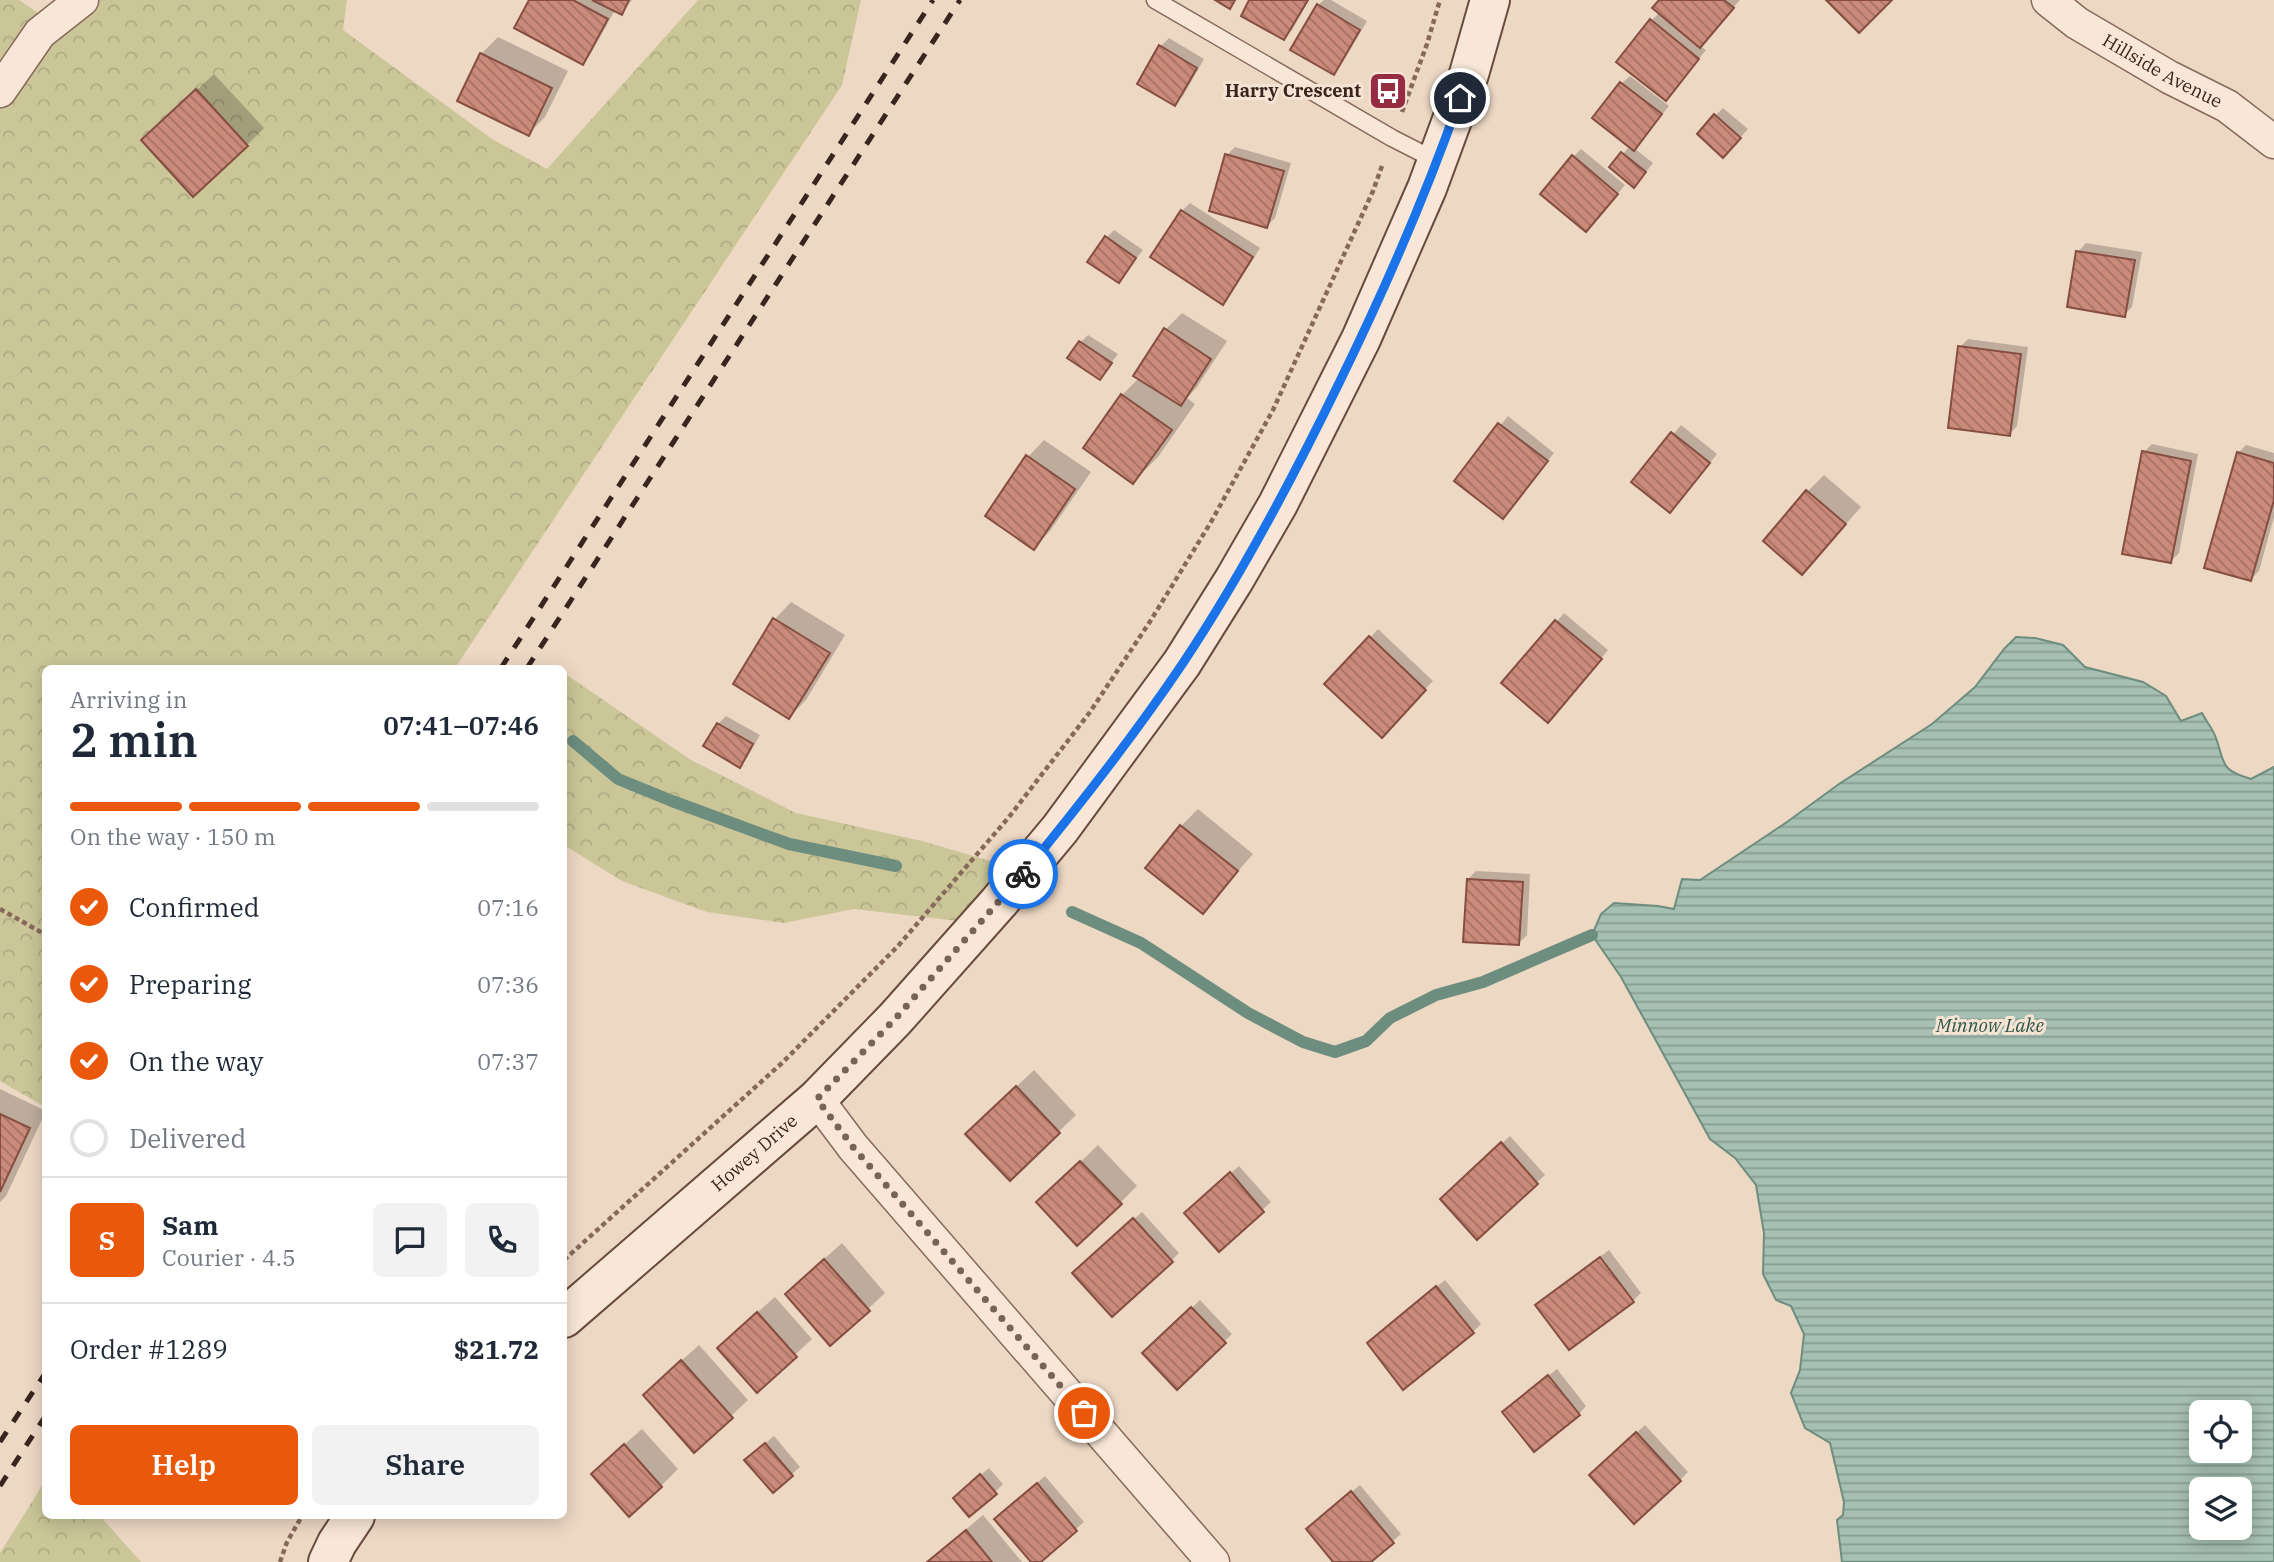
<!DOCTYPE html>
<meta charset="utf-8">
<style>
:root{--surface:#fff;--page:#f2f2f3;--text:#1f2937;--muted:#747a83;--line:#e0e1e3;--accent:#ea580c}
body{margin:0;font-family:"IBM Plex Serif",serif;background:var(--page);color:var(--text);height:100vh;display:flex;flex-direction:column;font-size:26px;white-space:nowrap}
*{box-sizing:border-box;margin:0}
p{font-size:23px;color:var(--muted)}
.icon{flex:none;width:38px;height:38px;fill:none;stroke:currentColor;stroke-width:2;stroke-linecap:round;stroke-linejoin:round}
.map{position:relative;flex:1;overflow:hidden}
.drawer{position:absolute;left:42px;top:665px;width:525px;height:854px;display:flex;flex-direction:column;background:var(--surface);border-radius:10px;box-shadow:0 4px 18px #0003}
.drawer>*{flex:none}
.controls{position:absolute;left:2189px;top:1400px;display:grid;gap:14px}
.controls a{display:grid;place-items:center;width:63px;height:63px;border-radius:10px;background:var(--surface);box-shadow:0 4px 18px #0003;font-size:35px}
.pin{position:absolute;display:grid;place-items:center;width:60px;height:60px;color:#fff;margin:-30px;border:4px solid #fff;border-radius:50%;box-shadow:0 2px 7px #0007}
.courier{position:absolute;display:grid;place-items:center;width:70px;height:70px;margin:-35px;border:5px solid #1a73e8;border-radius:50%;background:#fff;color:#222;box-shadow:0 2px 9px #0007}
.head em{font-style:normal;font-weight:600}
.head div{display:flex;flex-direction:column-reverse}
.head{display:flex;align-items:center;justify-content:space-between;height:119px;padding:0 28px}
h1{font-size:46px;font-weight:600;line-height:52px}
.bar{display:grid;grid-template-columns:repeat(4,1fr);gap:10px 7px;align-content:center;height:84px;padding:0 28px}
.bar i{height:9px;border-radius:5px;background:var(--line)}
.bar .on{background:var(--accent)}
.bar p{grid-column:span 4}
.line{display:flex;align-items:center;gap:18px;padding:0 28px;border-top:2px solid var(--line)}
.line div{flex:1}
.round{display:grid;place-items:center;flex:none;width:74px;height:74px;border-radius:10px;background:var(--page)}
ol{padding:0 28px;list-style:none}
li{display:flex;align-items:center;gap:21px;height:77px}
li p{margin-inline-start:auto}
li .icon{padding:7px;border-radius:50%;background:var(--accent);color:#fff;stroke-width:4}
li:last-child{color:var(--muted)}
li i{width:38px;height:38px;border:4px solid var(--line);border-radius:50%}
.button{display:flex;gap:14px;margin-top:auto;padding:14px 28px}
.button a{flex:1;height:80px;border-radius:10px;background:var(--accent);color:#fff;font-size:28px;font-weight:600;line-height:80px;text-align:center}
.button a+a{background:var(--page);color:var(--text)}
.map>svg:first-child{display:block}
.forest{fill:url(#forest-crowns)}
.water{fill:url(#water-rules);stroke:#6d8e7f;stroke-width:2;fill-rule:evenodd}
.shadow{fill:#0003}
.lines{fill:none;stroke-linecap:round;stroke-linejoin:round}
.stream{stroke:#6d8e7f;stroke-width:12}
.building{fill:url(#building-back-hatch);stroke:#864e41;stroke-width:2}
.service-casing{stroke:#87695b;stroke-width:19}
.minor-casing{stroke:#87695b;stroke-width:35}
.secondary-casing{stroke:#694b3e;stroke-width:42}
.path{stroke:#87695b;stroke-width:4.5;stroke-dasharray:5 3.5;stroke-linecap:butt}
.service{stroke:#f8e7d7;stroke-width:16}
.minor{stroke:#f8e7d7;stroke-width:32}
.secondary{stroke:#f8e7d7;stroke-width:38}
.rail{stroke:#37251e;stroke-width:5;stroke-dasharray:12 12;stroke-linecap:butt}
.done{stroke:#776458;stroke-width:7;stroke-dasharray:0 12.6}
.route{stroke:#1a73e8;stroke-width:9}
.labels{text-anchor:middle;stroke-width:6;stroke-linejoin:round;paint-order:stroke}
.street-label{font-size:18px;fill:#37251e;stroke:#f5e4d3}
.poi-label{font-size:18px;font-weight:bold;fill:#37251e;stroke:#f5e4d3;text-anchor:end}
.water-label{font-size:19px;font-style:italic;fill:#2e574c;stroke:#f5e4d3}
</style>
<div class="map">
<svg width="2274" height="1562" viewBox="0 0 2274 1562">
<defs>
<pattern id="forest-crowns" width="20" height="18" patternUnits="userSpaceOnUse" patternTransform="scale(1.75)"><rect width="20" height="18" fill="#cbc698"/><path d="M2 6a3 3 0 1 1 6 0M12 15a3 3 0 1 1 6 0" fill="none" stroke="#afaa83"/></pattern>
<pattern id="water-rules" width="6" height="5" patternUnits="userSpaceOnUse" patternTransform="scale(1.75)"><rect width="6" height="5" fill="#a6c0b3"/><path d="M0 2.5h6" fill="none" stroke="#889c91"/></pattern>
<pattern id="building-back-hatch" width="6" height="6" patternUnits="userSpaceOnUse" patternTransform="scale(1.75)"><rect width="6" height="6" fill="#ca8b7a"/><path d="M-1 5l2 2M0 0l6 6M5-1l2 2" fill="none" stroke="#a57163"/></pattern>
</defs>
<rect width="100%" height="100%" fill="#edd8c4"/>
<!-- forest -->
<path class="forest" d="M0 0H19L54 24 86 0H347L343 30 492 139 547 169 698 0H861L842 85 455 668H46L45 1107 0 1081Z
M564 673 691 760 796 813 922 841 1028 872 984 924 854 909 784 923 707 912 622 881 564 845Z
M45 1481 46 1516H100L141 1562H0V1553Z"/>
<!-- water -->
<path class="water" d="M2016 637 2035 638 2063 645 2085 667 2143 682 2166 696 2181 721 2202 713C2206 721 2213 729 2216 738 2225 764 2220 770 2251 779L2274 767V1562H1842L1837 1520 1843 1515 1844 1502 1830 1443 1805 1428 1791 1393 1800 1370 1804 1334 1791 1306 1776 1300 1763 1274 1764 1233 1756 1185 1735 1158 1710 1139 1621 977 1592 935 1601 914 1614 903 1658 906 1674 909 1682 879 1700 880 1787 822 1839 784 1932 724 1975 687 2004 649ZM2202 1412H2240V1451H2202ZM2202 1489H2240V1528H2202Z"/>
<!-- shadow -->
<path class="shadow" d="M531 0H632L621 13 615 10 590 55 582 63Z
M1251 0H1309L1292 30 1284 38Z
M1324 0H1331L1367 21 1341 65 1333 73 1318 5Z
M1661 0H1740L1700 46 1706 50 1666 99 1651 21 1660 12Z
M498 37 568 71 545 117 528 134 481 54Z
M1169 38 1204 59 1183 96 1175 104 1161 46Z
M214 74 264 128 247 145 160 124Z
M1630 76 1669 106 1634 148 1653 163 1642 177 1611 167 1630 146 1622 83Z
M1723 108 1748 129 1731 148 1715 116Z
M1235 147 1291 163 1275 218 1267 226 1227 155Z
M1581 149 1625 185 1594 222 1573 157Z
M1190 203 1260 248 1231 294 1223 302 1182 211Z
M1114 230 1143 250 1119 281 1106 238Z
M2086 243 2142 252 2132 307 2124 315 2078 252Z
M1182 313 1227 341 1197 387 1187 398 1195 404 1158 457 1133 482 1122 395 1139 378 1165 330Z
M1088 335 1118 354 1100 378 1080 343Z
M1968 339 2028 347 2017 426 2009 435 1960 347Z
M1508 416 1554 453 1511 508 1456 480Z
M1681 425 1717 454 1678 503 1634 482Z
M1044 440 1091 472 1050 531 1034 548 1028 457Z
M2152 444 2198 454 2179 553 2171 561 2144 452Z
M2246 445 2274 453V517L2259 571 2251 579 2238 453Z
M1824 475 1861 507 1802 573 1807 492Z
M791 602 845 635 806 700 789 717 735 684 775 619Z
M1564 613 1608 650 1556 713 1504 683Z
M1378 629 1433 681 1382 735 1327 684Z
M726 716 760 735 747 758 739 765 706 746 718 724Z
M1198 809 1253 854 1202 912 1148 868 1181 826Z
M1476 871 1530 874 1527 935 1519 943 1468 879Z
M1034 1070 1076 1115 1010 1179 984 1117Z
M0 1089 46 1111 6 1196 0 1202Z
M1510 1136 1545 1175 1477 1237 1450 1191Z
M1098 1145 1137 1186 1120 1203 1039 1202Z
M1239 1166 1271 1202 1219 1249 1194 1205Z
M1142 1212 1179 1253 1171 1261 1083 1265Z
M842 1243 885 1293 868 1309 804 1277Z
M1609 1250 1641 1293 1633 1301 1537 1305Z
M1445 1280 1481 1324 1473 1332 1377 1335Z
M775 1297 812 1339 757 1390 736 1331Z
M1200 1300 1232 1334 1177 1387 1145 1353Z
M699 1345 748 1400 731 1416 662 1378Z
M1557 1369 1586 1406 1579 1414 1512 1404Z
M1645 1425 1688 1472 1680 1480 1600 1467Z
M642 1429 678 1469 661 1486 610 1457Z
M774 1436 800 1467 773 1491 755 1452Z
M989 1468 1003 1484 995 1492 963 1490Z
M1045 1476 1084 1522 1038 1562H1033L1005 1511Z
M1360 1485 1401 1534 1369 1562H1335L1316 1521Z
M983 1515 1022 1562H928L938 1553Z"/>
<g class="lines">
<!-- stream -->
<path class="stream" d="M573 741 618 779 672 801 789 844 896 866
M1072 912 1141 943 1248 1013 1303 1042 1335 1052 1366 1041 1390 1018 1436 995 1483 982 1592 935"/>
</g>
<!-- building -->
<path class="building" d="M529 0H573L608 19 583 65 514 28Z
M592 0H629L622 15Z
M1215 0H1235L1230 9Z
M1249 0H1308L1284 40 1241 16Z
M1659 0H1724L1734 8 1700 48 1652 8Z
M1826 0H1892L1859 33Z
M1317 4 1360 30 1334 75 1290 50Z
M1650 19 1699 59 1666 101 1616 62Z
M1159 45 1197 68 1175 106 1137 84Z
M480 53 552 88 529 136 457 101Z
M1620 82 1662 114 1634 151 1592 118Z
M196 89 248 146 193 197 141 140Z
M1714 114 1741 138 1723 158 1697 134Z
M1621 152 1646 172 1634 188 1609 167Z
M1225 154 1284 171 1267 228 1209 211Z
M1572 155 1618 194 1586 232 1540 194Z
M1181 210 1253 257 1223 305 1150 257Z
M1105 236 1136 258 1119 283 1087 262Z
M2076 251 2135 260 2125 317 2067 307Z
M1164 328 1211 359 1181 406 1133 376Z
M1079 341 1112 363 1100 380 1067 358Z
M1958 346 2021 354 2010 436 1948 428Z
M1121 394 1172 430 1133 484 1083 448Z
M1498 423 1548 461 1503 519 1454 481Z
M1671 432 1710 463 1670 513 1631 482Z
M2142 451 2191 461 2171 563 2122 554Z
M2237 452 2274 463V500L2251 581 2204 568Z
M1026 455 1075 489 1034 550 985 516Z
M1806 490 1846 524 1802 575 1763 541Z
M773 618 830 653 789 719 733 684Z
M1555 620 1602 659 1548 723 1501 683Z
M1369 636 1426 690 1382 738 1324 684Z
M717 723 753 744 740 768 703 746Z
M1180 825 1238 871 1203 914 1145 868Z
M1467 879 1523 882 1519 945 1463 942Z
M1016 1086 1060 1133 1010 1181 965 1134Z
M0 1114 30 1128 0 1192Z
M1501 1142 1538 1184 1477 1240 1440 1199Z
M1080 1161 1122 1204 1077 1246 1036 1202Z
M1230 1172 1264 1212 1219 1252 1184 1213Z
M1133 1218 1173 1262 1112 1317 1072 1273Z
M1600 1257 1634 1302 1569 1350 1535 1305Z
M824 1259 870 1311 830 1346 785 1294Z
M1436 1286 1474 1333 1403 1390 1367 1343Z
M1191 1307 1226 1343 1177 1390 1142 1353Z
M757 1312 797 1357 757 1393 717 1348Z
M681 1360 733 1418 694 1453 643 1395Z
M1548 1375 1580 1415 1534 1452 1502 1412Z
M1636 1432 1681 1481 1634 1524 1589 1475Z
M765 1443 793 1476 773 1493 744 1460Z
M624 1444 662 1487 629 1517 591 1474Z
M980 1474 997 1494 969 1517 953 1498Z
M1037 1483 1077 1531 1041 1562H1031L994 1519Z
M1351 1491 1394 1543 1371 1562H1333L1306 1529Z
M966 1530 992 1562H927Z"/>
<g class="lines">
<!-- service casing -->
<g class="service-casing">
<path id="service" d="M1155 0 1392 138 1437 161"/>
</g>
<!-- minor casing -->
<g class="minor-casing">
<g id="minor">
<path id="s1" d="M2048 0 2077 23 2169 77 2227 106 2274 142"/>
<path d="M0 91 40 33 82 0"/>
<path d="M817 1099 853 1147 1213 1562"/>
</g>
</g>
<!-- secondary casing -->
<g class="secondary-casing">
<g id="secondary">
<path id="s2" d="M564 1318 817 1099 895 1019 999 902 1060 829 1182 663 1234 580 1278 504 1361 339 1427 188 1469 74 1490 0"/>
<path d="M328 1562 337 1543 355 1516"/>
</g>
</g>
<!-- path -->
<path class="path" d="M1402 112 1427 44 1440 0
M0 909 46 935
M564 1260 782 1063 898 946 1009 817 1090 712 1151 620 1211 522 1273 410 1373 191 1383 163
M280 1562 287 1542 302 1516"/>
<!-- service -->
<use href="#service" class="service"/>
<!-- minor -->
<use href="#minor" class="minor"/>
<!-- secondary -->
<use href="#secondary" class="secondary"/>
<!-- rail -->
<path class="rail" d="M501 668 933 0
M527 668 960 0
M0 1442 46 1372
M0 1486 46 1415"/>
</g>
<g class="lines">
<!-- done -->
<path class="done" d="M1023 874 895 1019 817 1099 853 1147 1084 1413"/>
<!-- route -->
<path class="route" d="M1023 874C1079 806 1134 736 1183 663 1243 573 1293 478 1340 381 1385 289 1426 195 1460 98"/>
</g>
<!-- icons -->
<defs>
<g id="bus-square" transform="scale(2.0125)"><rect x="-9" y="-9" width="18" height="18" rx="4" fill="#952c42" stroke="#f5e4d3"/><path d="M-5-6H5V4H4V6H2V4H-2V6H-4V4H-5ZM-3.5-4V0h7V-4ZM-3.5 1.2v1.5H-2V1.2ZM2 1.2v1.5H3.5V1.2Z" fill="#fff"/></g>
</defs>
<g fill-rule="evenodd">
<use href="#bus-square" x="1388" y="91"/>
</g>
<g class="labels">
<!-- street labels -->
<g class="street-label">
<text dy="6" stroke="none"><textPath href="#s1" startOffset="135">Hillside Avenue</textPath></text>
<text dy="6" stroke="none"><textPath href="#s2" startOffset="252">Howey Drive</textPath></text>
</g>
<!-- poi labels -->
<g class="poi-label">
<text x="1361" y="97">Harry Crescent</text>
</g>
<!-- water labels -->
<g class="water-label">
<text x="1990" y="1032">Minnow Lake</text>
</g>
</g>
</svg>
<div class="controls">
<a><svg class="icon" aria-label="locate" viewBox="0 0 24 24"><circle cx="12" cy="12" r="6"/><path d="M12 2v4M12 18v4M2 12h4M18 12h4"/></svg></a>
<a><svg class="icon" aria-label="layers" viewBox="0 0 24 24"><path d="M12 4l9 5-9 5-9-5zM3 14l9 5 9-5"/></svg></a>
</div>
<div class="pin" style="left:1084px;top:1413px;background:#ea580c"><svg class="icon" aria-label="bag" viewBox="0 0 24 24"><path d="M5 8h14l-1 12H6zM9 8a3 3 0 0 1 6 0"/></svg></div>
<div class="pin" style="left:1460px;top:98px;background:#1f2937"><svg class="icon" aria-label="home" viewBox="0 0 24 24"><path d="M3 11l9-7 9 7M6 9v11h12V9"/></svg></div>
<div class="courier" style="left:1023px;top:874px"><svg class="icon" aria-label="bike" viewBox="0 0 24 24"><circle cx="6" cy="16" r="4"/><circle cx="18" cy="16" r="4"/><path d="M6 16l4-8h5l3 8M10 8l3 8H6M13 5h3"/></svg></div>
<section class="drawer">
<div class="head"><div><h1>2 min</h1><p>Arriving in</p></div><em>07:41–07:46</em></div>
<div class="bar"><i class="on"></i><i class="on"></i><i class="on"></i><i></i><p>On the way · 150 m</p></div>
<ol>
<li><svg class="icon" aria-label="check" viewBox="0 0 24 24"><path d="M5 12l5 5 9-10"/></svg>Confirmed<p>07:16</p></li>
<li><svg class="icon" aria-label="check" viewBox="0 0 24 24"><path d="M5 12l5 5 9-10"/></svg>Preparing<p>07:36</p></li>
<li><svg class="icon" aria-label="check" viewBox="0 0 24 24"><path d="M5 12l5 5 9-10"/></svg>On the way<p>07:37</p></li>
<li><i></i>Delivered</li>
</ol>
<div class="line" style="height:126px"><b class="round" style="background:var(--accent);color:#fff">S</b><div><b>Sam</b><p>Courier · 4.5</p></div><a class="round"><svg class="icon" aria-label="chat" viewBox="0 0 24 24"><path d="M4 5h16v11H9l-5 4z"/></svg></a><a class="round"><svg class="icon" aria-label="phone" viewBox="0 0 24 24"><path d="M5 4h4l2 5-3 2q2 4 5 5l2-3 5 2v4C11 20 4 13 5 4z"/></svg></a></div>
<div class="line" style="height:91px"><div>Order #1289</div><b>$21.72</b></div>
<div class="button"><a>Help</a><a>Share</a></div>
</section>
</div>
